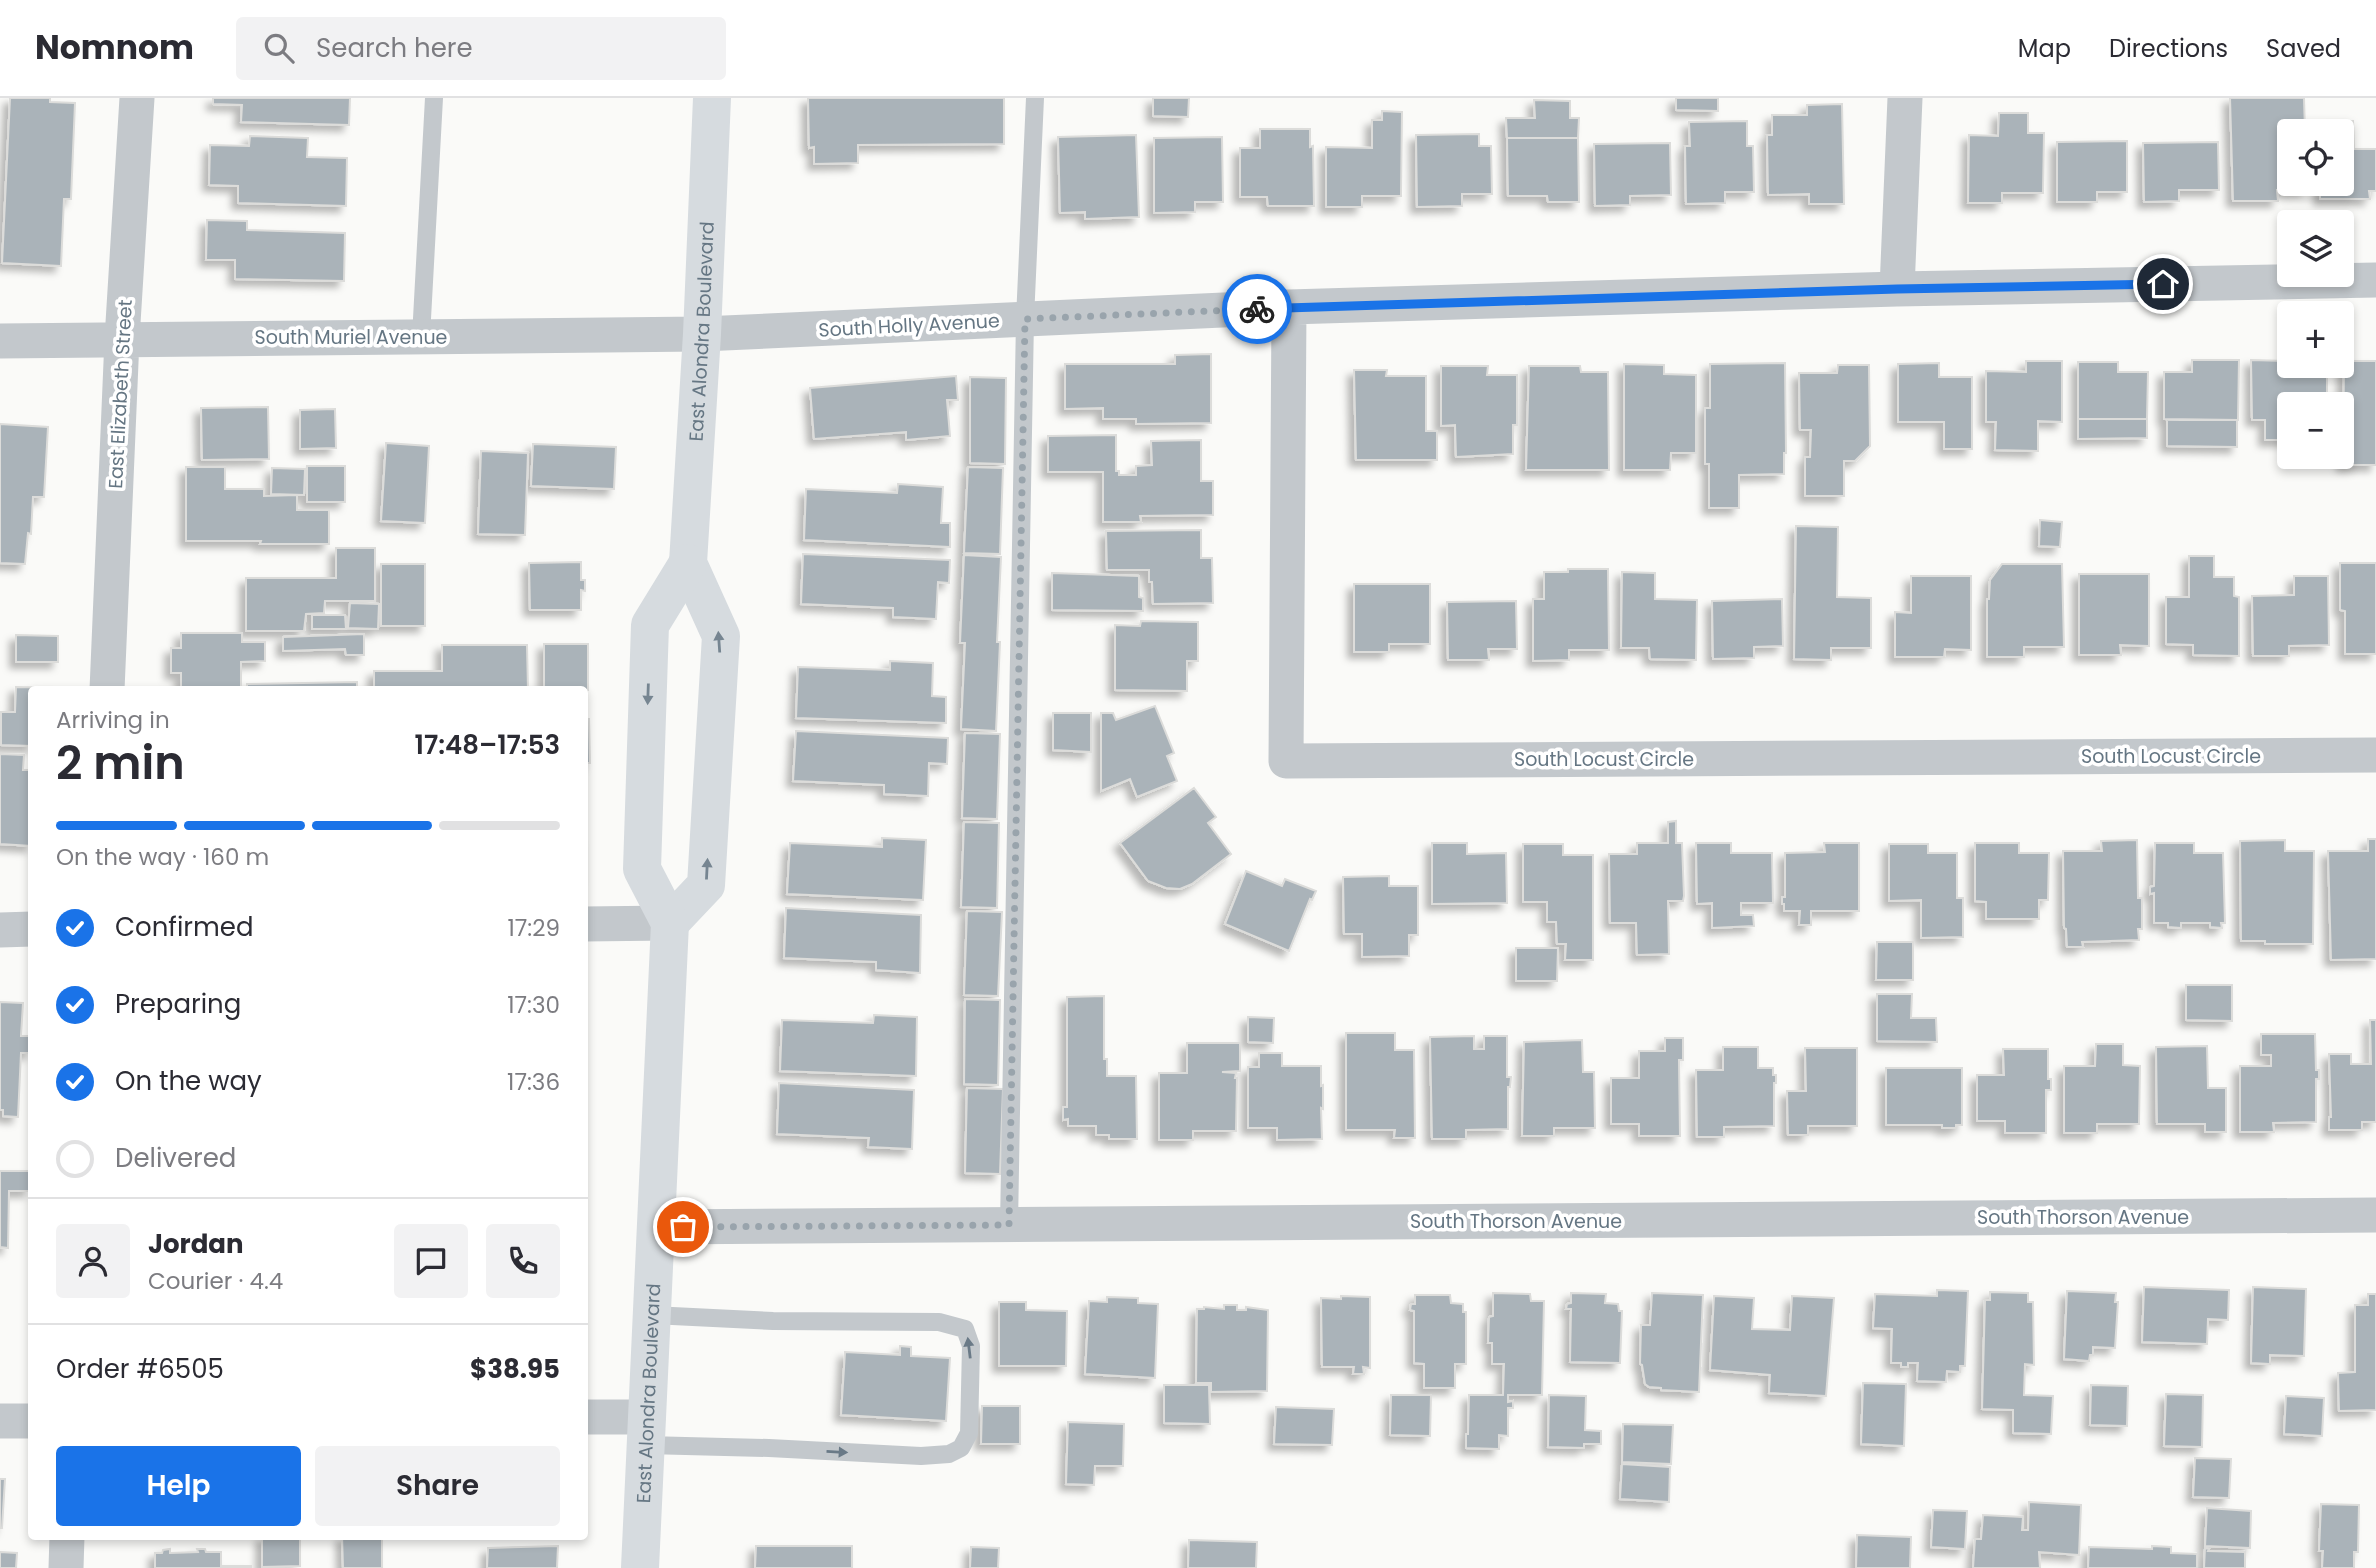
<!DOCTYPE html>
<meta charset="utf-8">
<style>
:root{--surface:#fff;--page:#f2f2f3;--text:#2b2b33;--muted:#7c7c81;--line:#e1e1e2;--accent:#1a73e8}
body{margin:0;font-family:Poppins,sans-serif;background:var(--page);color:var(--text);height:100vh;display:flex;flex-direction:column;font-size:26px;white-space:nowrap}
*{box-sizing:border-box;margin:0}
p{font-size:23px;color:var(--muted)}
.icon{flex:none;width:38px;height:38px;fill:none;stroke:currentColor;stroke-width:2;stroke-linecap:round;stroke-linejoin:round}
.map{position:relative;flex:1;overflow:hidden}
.details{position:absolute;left:28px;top:588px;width:560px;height:854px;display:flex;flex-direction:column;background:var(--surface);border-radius:7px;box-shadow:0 4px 10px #0003}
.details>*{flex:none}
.buttons{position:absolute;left:2277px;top:21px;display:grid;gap:14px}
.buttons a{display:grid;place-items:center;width:77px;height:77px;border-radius:7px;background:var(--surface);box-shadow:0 4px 10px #0003;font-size:35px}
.pin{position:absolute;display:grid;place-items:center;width:60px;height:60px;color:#fff;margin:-30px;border:4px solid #fff;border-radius:50%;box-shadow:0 2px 7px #0007}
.courier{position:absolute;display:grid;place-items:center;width:70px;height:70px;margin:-35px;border:5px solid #1a73e8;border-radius:50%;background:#fff;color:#222;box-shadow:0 2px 9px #0007}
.head em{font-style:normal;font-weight:600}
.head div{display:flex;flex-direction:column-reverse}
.head{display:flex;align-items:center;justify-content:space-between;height:119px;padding:0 28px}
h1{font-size:46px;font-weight:600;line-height:52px}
.bar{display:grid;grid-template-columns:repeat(4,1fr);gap:10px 7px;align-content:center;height:84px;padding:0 28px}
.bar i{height:9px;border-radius:5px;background:var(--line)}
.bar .active{background:var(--accent)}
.bar p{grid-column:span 4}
.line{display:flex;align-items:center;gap:18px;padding:0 28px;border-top:2px solid var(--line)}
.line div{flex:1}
.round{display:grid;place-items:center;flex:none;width:74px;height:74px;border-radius:7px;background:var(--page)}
ol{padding:0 28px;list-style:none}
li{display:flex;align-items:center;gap:21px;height:77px}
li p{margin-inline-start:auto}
li .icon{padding:7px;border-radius:50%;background:var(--accent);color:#fff;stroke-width:4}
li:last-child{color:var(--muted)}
li i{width:38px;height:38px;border:4px solid var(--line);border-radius:50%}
.primary-button{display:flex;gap:14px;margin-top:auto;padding:14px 28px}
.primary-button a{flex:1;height:80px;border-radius:7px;background:var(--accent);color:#fff;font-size:28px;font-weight:600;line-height:80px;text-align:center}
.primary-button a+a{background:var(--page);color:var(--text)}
header{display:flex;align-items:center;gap:42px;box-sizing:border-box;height:98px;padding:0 35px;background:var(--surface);border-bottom:2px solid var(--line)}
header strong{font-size:33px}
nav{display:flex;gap:38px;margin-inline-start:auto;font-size:24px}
.search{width:490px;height:63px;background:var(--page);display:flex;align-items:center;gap:18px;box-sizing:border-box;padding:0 24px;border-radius:7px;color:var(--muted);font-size:26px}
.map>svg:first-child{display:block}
.building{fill:#aab3b9;stroke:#dcdcda;stroke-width:2;filter:url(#shadow)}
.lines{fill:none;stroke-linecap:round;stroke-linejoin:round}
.lane{stroke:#c3c8cc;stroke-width:18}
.street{stroke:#c3c8cc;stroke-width:35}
.secondary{stroke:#d6dbdf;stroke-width:38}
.oneway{fill:#768591}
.oneway2{fill:#6a7a87}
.done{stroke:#99a4ac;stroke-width:7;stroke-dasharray:0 12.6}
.route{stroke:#1a73e8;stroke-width:9}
.labels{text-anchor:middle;stroke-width:7;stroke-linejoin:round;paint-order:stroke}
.street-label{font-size:19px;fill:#657683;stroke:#fff}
</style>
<header>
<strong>Nomnom</strong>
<div class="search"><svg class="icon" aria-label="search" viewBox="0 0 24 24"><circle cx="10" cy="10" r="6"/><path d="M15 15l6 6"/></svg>Search here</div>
<nav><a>Map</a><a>Directions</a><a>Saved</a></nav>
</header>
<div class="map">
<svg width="2376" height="1470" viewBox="0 0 2376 1470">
<defs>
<filter id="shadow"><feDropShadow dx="-6" dy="6" stdDeviation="3.5" flood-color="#0004"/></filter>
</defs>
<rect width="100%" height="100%" fill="#fafaf8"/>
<!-- building -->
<path class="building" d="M10 0H50V4L75 5 71 101H64L61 168 2 165Z
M213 0H350L349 27 241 24 242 7 213 6Z
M808 0H1004V46L858 47V65L814 66V49L809 50Z
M1153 0H1189L1188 19 1153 18Z
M1676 0H1718V13L1676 12Z
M2230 0H2304L2305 33H2289V86H2306V91L2277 92 2278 103H2233Z
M1534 2 1570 3V20H1579L1578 40H1507L1506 20H1535Z
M1842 6 1844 106H1809V96L1768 97 1767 37H1772V17H1807V7Z
M1382 13 1402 14 1401 98H1362V109H1326V49L1372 50V22H1382Z
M1999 15H2028V35H2044L2043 95H2002V105H1968L1969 37 1998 38Z
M1747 23V48H1753L1754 94H1725V105L1686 106 1685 48H1690L1689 24Z
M2353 23 2354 51H2376V93H2369L2370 101H2320V86H2342V33H2321V24Z
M1260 31H1310V49L1313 48 1314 108H1268L1267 99H1240V50H1260Z
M1479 36V48H1491L1492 96H1462V108L1417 109 1416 37Z
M1136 37 1139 119 1085 121V114L1060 115 1058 39Z
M250 38 308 40 307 59 347 60 346 108 238 105V88L209 87 210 47 249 48Z
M1222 39 1223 104H1195V114L1154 115V40Z
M1507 40H1578L1579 104H1548L1547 98H1508Z
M2127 43V94H2097V104H2057V44Z
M2218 44 2219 92H2179V103L2144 104 2143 45Z
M1670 45 1671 97 1630 98V107L1595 108 1594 46Z
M207 122 247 123V132L345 135 344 183 235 181V162H206Z
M1211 256V325L1136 326V321H1103V310L1065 311V266H1175V257Z
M2192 262H2239L2238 322 2164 321V274H2192Z
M2251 262 2286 263 2287 271H2327V306H2289V342H2265V322H2252Z
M2026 263H2062V324L2038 323V353L1995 352 1996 324H1986V273L2026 274Z
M2344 263H2376V367H2343Z
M2078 264H2118V274H2148L2147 321H2078Z
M1785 265 1786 355H1784V376L1739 377V410H1709V366H1705V310H1710V266Z
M1939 265V279H1972V351H1944V324H1898V266Z
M1624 266 1664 267V276L1696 277V355H1671L1670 372H1624Z
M1838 267H1869L1870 348 1855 363H1844V398H1805V359H1810L1811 332H1800L1799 275H1837Z
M1441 268H1488L1487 277H1517V327H1513V356L1456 359 1455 327 1441 328Z
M1529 268H1580L1581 274H1608L1609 372H1526Z
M1354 272H1387L1386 278H1426V333H1437V362H1356Z
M956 278 958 302H947L950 338 906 342V334L814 341 810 290Z
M970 279 1006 280 1005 366 970 365Z
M268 309 269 361 202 362 201 310Z
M335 311 336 350 300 351V312Z
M2078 321H2147V340L2078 341Z
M2167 322H2237V349L2167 348Z
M0 326 48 329 44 399H33L31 436 28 435 25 466 0 465Z
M1116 337V373H1119V377H1136V368L1152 367 1151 343 1201 342V383H1213V417L1140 418 1141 424H1103V374H1048V338Z
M386 345 429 348 425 425 381 423Z
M533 346 616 349 614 391 531 388Z
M481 353 528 355 525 437 478 436Z
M307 368H345V404H307Z
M186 369H225V391H264V398L297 397V412H329V446H260L261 443H186Z
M968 369 1003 370 1000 456 964 455Z
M272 370 305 371 304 397 271 396Z
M898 386 943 389 941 425H950V449L804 442 806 391 897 395Z
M2040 422 2062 424 2060 449 2039 448Z
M1796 428 1838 429 1837 499 1871 500V550H1831V562L1794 561Z
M1201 432V460H1212L1213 505 1153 506 1152 484H1149V472H1107L1106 433Z
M336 450H375V503H325L324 515 306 516 304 533H246V480H336Z
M803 456 950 462 949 485 938 484 936 521 893 519V510L801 506Z
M964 457 1001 459 997 544H1000L996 633 961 631 965 545H960Z
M2189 458H2214V479H2234V498L2239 499V558L2193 557V547L2166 546V499H2189Z
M581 464V482H585V493L581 492V512H530L529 465Z
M2340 465H2376V556H2345V513L2340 512Z
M381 466H425V528H381Z
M2002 466H2062L2064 549H2024V559H1987V501H1989L1990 482Z
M1568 471H1608L1609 552H1569V562L1533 563V501H1544V474H1568Z
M1622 474 1655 475V501L1697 502 1696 562 1650 561 1649 550H1621Z
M1052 475 1139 478V499L1143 500V513L1052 512Z
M2079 476H2149V548L2120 547 2121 557H2079Z
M1911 478H1971V552L1945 551 1944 559H1895V514L1911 515Z
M2294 478H2328L2329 547 2289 548V558H2253L2252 498 2294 497Z
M1354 486H1430V546H1389V554H1354Z
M1782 501 1783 548 1754 549V560L1713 561 1712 503Z
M1516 503 1517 551H1488L1489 562H1448L1447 504Z
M350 505 379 506 378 531 348 530Z
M312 517H345L346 531H312Z
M1141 523 1198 524V563H1187V593L1115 592V527L1140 528Z
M181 535H242V544H265V563L241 564V589H181V575H171V550H181Z
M364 536V557H346L345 551 283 553V539Z
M16 537 58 538V564H16Z
M544 546H588V592H544Z
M442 547H527L528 592H374V573H442Z
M890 563 933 565 932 598 946 599V625L796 620 798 569 890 572Z
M357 584V592H247V586Z
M16 589 58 590V592H32V648L1 647V614H15Z
M1155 608 1174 655 1167 658 1177 683 1137 699 1130 681 1101 693V615H1113L1116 622Z
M1053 615H1091V654L1053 652Z
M584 621H589L590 665H584Z
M796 633 948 640 947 666 929 665 928 698 884 696V687L793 683Z
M965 635 1000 636 997 721 962 720Z
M0 656 24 657 23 672H32V748L0 746Z
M1194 690 1216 719 1208 725 1231 756 1192 786 1180 791 1166 790 1148 783 1120 745Z
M1676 723V745H1682L1684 798 1683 803H1668L1669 856 1637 857 1636 825H1610L1609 756H1637V745H1668V724Z
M964 724 999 725 997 810 961 809Z
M882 740 926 742 923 802 787 796 790 745 882 749Z
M584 741H587V778H584Z
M2368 741H2376V861L2331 862 2328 753H2368Z
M2137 742 2138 800H2142V831H2138L2139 842 2082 844 2083 849H2067L2066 831 2064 830 2063 753H2102L2101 743Z
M2285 742V753H2314L2313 846H2265V843H2241L2240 743Z
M1432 745H1467V756L1506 755 1507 805 1432 806Z
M1696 745H1731V755H1772L1773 805H1741V817H1753L1754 828 1712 830V805L1697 806Z
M1824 745H1859V813H1811V827H1799L1800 813H1784V806H1782V799H1785V755L1825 754Z
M1975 745H2019V755H2049L2048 802H2039V821H1986V804L1975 803Z
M2155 745H2194V755H2223L2225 825H2221L2222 830 2210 829V825H2181V830L2168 829V825H2154V795L2150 796V789L2154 788Z
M1523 746H1563V757H1593V862H1565L1566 846H1557L1556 824H1547V804H1523Z
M1889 746H1928V755H1957V800H1963V839L1921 840V802L1889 803Z
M1246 773 1282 788 1285 781 1316 793 1312 802 1310 801 1289 853 1225 826Z
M1389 778V788H1418V837H1409V858L1362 859V836H1344L1343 779Z
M786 810 921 817 920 875 876 872V864L784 860Z
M967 813 1002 814 998 898 964 897Z
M1877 844H1913V882H1876Z
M1516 850H1558L1557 883H1516Z
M2186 887H2232V923L2186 922Z
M1877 896H1912L1911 920H1936L1937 944 1877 943Z
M1104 898V961H1107V978H1136L1137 1041H1109V1037H1096V1028H1068V1021L1063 1022V1009H1067V899Z
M965 901 1000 902 998 987 964 986Z
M0 904 23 905 21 938H32L31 955H21L18 1019 3 1018V1012H0Z
M874 917 917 919 916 978 780 973 782 922 873 925Z
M1248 919 1274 920 1273 945 1248 944Z
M2370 922H2376V1024H2362V1032H2329V1019H2331L2329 956H2351V966H2371Z
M1346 935H1395V952H1414L1415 1040H1394L1395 1032H1346Z
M2261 936H2315L2316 972H2319V981H2316V1024L2273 1025 2274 1034H2240V968H2271V957H2261Z
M1474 938V951H1484V938H1507V979H1511L1510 989H1508V1031L1466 1032V1041H1432L1430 939Z
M1665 940H1683V962H1679L1680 1038H1639V1026H1611V980H1639V953H1665Z
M1582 942 1583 974H1594L1595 1030H1554V1038H1522L1524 944Z
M1187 945H1240V973L1222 974 1236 975 1235 980H1237L1236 1033H1193V1042H1159V975H1187Z
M2096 946H2123V967L2140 968 2139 1026H2097V1035H2064V968H2095Z
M2207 948 2208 990H2226V1034H2205V1026H2157L2156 949Z
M1723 949H1758V970H1773V977H1776V985H1774V1028L1724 1029V1039H1697L1696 972H1723Z
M1805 950H1857V1028H1808V1037H1788L1787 993H1806Z
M2003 951H2048V981H2051V992H2046V1035H2005V1023H1977V977H2004Z
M1259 955H1282V968H1321V988L1323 987V1011L1321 1010 1322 1041 1277 1042V1030H1248V969H1259Z
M1886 970H1962V1027H1956V1030H1942V1027H1886Z
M779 985 914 992 912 1051 868 1049 869 1040 777 1036Z
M967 990 1003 991 1000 1076 965 1075Z
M0 1073H31L30 1093H9L8 1150 0 1149Z
M2144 1189 2229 1192 2228 1222 2208 1221 2207 1246 2142 1244Z
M2253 1189 2306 1191 2304 1258 2270 1257V1266L2251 1265Z
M1937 1192 1968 1193 1965 1268H1960V1274L1947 1273 1946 1284 1917 1283 1918 1265H1908V1269H1901V1265H1891L1892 1231 1873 1230 1875 1196 1937 1198Z
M2067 1193 2116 1195 2115 1204H2118L2115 1250 2093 1249V1257H2090L2089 1263 2064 1261Z
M1990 1194 2028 1195V1204H2033L2034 1267 2025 1266 2024 1297 2053 1298 2051 1336 2013 1335V1312L1982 1311 1985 1202H1990Z
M1493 1195 1530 1196 1531 1203H1544L1542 1297H1508V1304L1513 1303V1310H1508V1338L1499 1337V1351L1466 1350V1336H1468L1469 1297H1503L1504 1266H1492V1245H1488L1489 1219 1493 1218Z
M1571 1195 1606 1196 1605 1205 1618 1206 1619 1213H1622L1620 1265 1570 1264 1571 1211H1566L1567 1206 1571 1205Z
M1652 1195 1703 1197 1699 1294 1661 1292V1290L1649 1289 1645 1286 1642 1267 1640 1266 1641 1227H1650Z
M2368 1196H2376V1312L2339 1313 2338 1275 2355 1274V1207H2368Z
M1415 1197H1450L1451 1205 1463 1206V1214H1466V1266H1455V1290H1424V1266L1414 1265V1213L1410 1212 1411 1206H1415Z
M1341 1198 1370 1199V1270L1363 1269 1364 1276H1353L1354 1269H1322L1321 1200 1341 1201Z
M1714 1198 1754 1200 1752 1231 1790 1232 1792 1198 1834 1200 1826 1298 1769 1295 1770 1277 1710 1272Z
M1107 1199 1138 1200V1205L1158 1206 1155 1280 1085 1276 1089 1203 1107 1204Z
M999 1204H1026V1212L1067 1213 1066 1268H999Z
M1224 1207H1237V1212H1246V1209L1268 1212 1267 1293 1211 1294V1285H1196L1197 1211H1204V1209L1224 1211Z
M900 1248 911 1249V1258L950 1260 946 1323 841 1317 845 1254 900 1257Z
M1863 1285 1906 1286 1904 1348 1861 1346Z
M1164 1287H1209L1210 1326 1164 1325Z
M2091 1287 2128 1288 2127 1328 2090 1327Z
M2166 1296 2203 1297 2202 1349 2164 1348Z
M1391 1297H1431L1430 1338 1390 1337Z
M1549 1297 1586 1298 1585 1332 1601 1333V1346H1584V1350L1548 1349Z
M2286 1298 2324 1300 2322 1338 2284 1336Z
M982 1308H1020V1346H981Z
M1276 1309 1334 1311 1332 1347 1274 1346Z
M1068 1324 1124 1326 1123 1368H1095L1094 1387 1066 1386Z
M1623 1326 1673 1327 1671 1366 1622 1364Z
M2195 1360 2231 1361 2229 1400 2193 1399Z
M1622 1366 1670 1369 1669 1404 1620 1401Z
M0 1381H5L2 1430H0Z
M2029 1404 2081 1407 2079 1457 2039 1454 2040 1470H1973L1975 1441H1981L1983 1417 2023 1419 2022 1432H2028Z
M2321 1406 2359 1407 2358 1454H2354V1470H2322L2323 1453H2319Z
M2207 1410 2251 1413 2250 1450 2205 1448Z
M1933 1412 1967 1413 1965 1451 1931 1449Z
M1857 1437 1911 1439 1910 1470H1856Z
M262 1438H300V1468L262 1469Z
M342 1438H382V1470H343Z
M1189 1442 1257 1444 1256 1470H1188Z
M558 1448 557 1470H487L488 1450Z
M756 1448H852V1470H755Z
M2152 1448 2171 1449V1455L2197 1456V1470H2088L2089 1449 2152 1451Z
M971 1449 999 1450 998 1470H970Z
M2205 1450 2209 1451 2208 1453 2245 1454V1470H2204Z
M170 1451V1455L198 1454 197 1451H205L206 1454H221V1468H251V1470H155V1455H162L163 1452Z
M0 1454 17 1455 16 1470H0Z"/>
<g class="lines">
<!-- lane -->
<path class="lane" d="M421 239 434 0
M1009 1127 1025 221 1035 0
M646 1347 769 1350 921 1358 949 1356 961 1350 969 1335 971 1248 965 1231 939 1224 773 1223 652 1217"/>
<!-- street -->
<path class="street" d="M1897 191 1905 0
M1289 209 1286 663 2376 657
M0 243 702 236 1289 209 1897 191 2376 182
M107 592 122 241 137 0
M584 826 670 825
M0 832 32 831
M656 1129 2376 1117
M584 1319H648
M0 1323H32
M66 1470 67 1438"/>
<!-- secondary -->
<g class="secondary">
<path id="s1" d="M670 825 706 787 721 538 688 465 702 236 712 0"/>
<path id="s2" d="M640 1470 670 825 642 771 650 527 688 465"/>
</g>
</g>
<!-- one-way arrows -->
<defs><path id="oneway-solid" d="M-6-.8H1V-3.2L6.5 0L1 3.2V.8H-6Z" transform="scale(1.75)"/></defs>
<g class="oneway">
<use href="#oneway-solid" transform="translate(719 544) rotate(-94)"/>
<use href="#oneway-solid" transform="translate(648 596) rotate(92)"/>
<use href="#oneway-solid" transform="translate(707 771) rotate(-87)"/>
</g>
<g class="oneway2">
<use href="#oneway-solid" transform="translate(969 1250) rotate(-97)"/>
<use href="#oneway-solid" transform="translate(837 1354) rotate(3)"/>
</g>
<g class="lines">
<!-- done -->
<path class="done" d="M683 1129 1009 1127 1025 221 1257 211"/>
<!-- route -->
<path class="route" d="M1257 211 1897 191 2163 186"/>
</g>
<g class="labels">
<!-- street labels -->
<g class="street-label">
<text transform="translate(909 227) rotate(-3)" y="7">South Holly Avenue</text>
<text dy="7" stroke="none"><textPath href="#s1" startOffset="614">East Alondra Boulevard</textPath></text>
<text x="351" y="246">South Muriel Avenue</text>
<text transform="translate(120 296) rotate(-87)" y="7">East Elizabeth Street</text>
<text x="2171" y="665">South Locust Circle</text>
<text x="1604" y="668">South Locust Circle</text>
<text x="2083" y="1126">South Thorson Avenue</text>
<text x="1516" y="1130">South Thorson Avenue</text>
<text dy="7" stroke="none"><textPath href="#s2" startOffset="175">East Alondra Boulevard</textPath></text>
</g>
</g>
</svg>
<div class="buttons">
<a><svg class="icon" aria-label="locate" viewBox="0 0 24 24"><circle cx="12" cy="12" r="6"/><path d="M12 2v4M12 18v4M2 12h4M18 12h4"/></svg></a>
<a><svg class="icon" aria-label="layers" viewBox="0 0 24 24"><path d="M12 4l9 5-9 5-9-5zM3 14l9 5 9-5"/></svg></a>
<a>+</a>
<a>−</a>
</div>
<div class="pin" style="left:683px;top:1129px;background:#ea580c"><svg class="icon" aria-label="bag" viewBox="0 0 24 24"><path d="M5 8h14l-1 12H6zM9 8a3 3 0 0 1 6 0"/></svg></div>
<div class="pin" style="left:2163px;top:186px;background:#1f2937"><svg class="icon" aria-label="home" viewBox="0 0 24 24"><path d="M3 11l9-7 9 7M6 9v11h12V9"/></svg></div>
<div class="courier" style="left:1257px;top:211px"><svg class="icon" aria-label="bike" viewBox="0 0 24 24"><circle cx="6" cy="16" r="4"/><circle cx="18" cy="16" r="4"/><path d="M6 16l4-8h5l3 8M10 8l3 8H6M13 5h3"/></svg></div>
<section class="details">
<div class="head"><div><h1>2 min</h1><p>Arriving in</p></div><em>17:48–17:53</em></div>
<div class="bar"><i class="active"></i><i class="active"></i><i class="active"></i><i></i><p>On the way · 160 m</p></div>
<ol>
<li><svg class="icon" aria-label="check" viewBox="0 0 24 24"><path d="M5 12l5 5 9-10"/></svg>Confirmed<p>17:29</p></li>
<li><svg class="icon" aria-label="check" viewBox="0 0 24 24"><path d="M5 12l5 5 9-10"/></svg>Preparing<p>17:30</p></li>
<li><svg class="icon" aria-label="check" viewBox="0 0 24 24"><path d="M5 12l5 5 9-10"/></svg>On the way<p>17:36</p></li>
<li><i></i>Delivered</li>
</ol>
<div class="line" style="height:126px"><a class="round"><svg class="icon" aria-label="person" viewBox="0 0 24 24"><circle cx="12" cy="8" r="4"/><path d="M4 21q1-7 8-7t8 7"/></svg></a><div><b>Jordan</b><p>Courier · 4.4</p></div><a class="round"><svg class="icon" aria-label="chat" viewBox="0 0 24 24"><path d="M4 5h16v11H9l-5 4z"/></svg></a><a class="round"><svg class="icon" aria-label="phone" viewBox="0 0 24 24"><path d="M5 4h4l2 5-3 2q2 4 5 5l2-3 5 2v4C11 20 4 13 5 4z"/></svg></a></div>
<div class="line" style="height:91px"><div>Order #6505</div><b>$38.95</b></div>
<div class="primary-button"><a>Help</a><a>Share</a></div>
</section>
</div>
